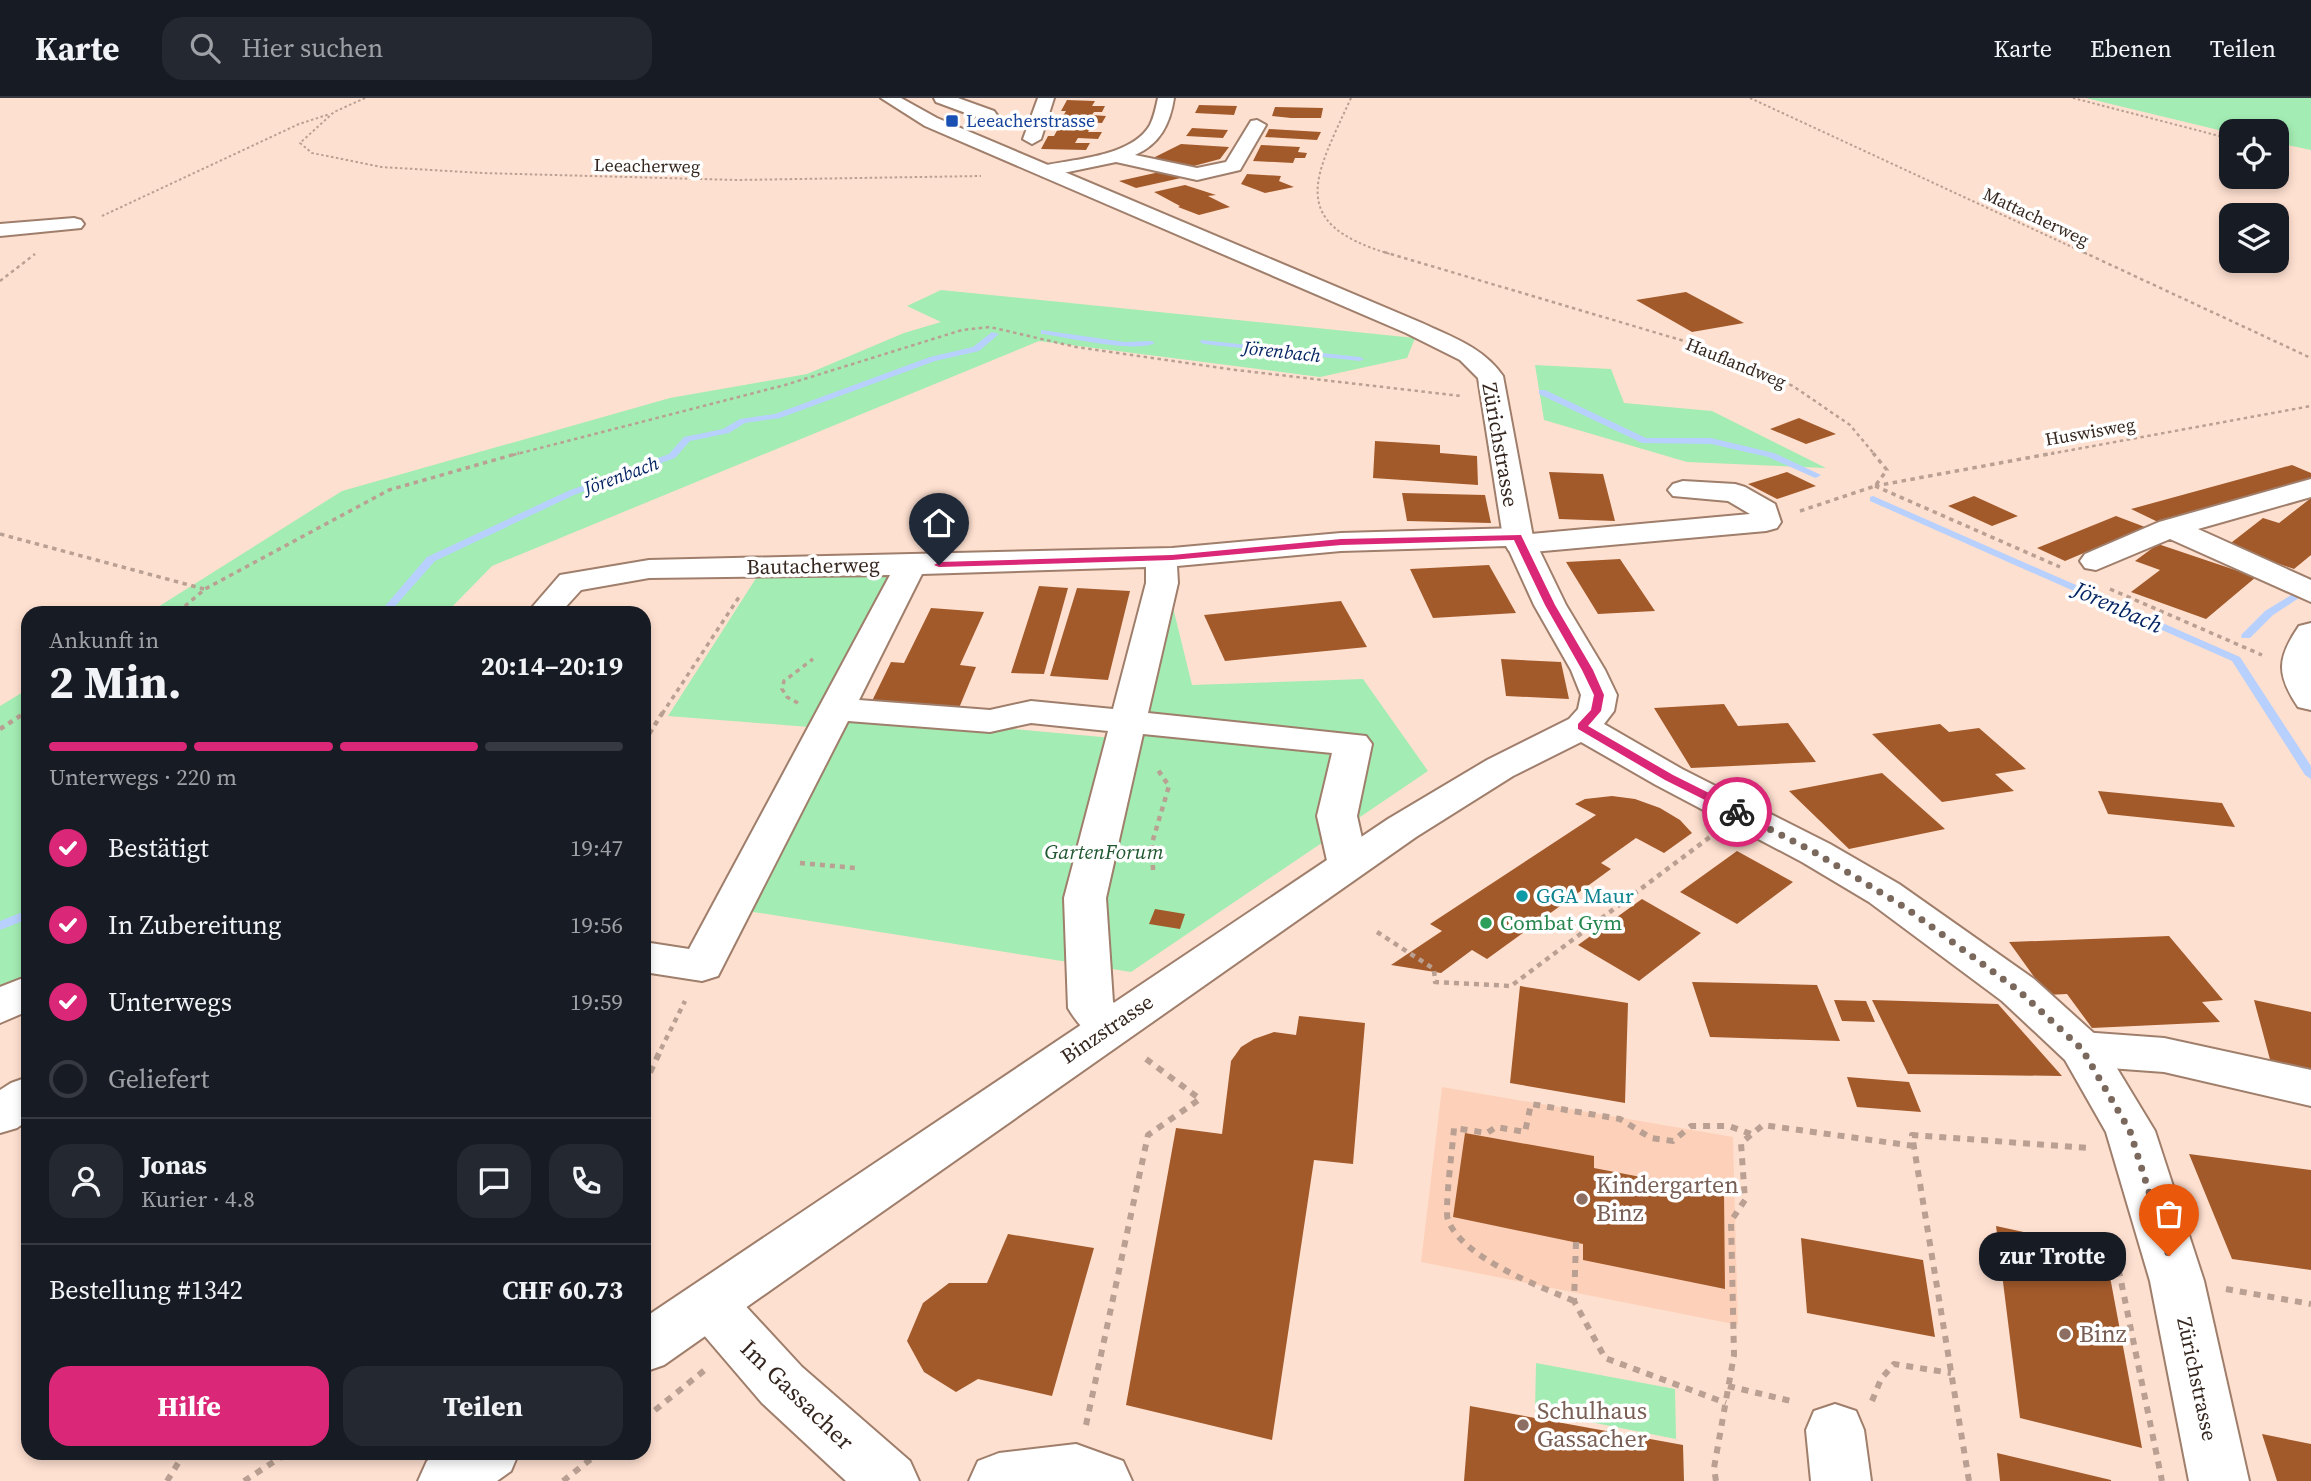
<!DOCTYPE html>
<html lang="de">
<meta charset="utf-8">
<style>
:root{--surface:#171b24;--page:#242831;--text:#f1f3f6;--muted:#9ea1a6;--line:#363941;--accent:#db2777}
body{margin:0;font-family:"Source Serif 4",serif;background:var(--page);color:var(--text);height:100vh;display:flex;flex-direction:column;font-size:26px;white-space:nowrap}
*{box-sizing:border-box;margin:0}
p{font-size:23px;color:var(--muted)}
.icon{flex:none;width:38px;height:38px;fill:none;stroke:currentColor;stroke-width:2;stroke-linecap:round;stroke-linejoin:round}
.map{position:relative;flex:1;overflow:hidden}
.side{position:absolute;left:21px;top:508px;width:630px;height:854px;display:flex;flex-direction:column;background:var(--surface);border-radius:21px;box-shadow:0 4px 10px #0003}
.side>*{flex:none}
.tools{position:absolute;left:2219px;top:21px;display:grid;gap:14px}
.tools a{display:grid;place-items:center;width:70px;height:70px;border-radius:14px;background:var(--surface);box-shadow:0 4px 10px #0003;font-size:35px}
.pin{position:absolute;display:grid;place-items:center;width:60px;height:60px;color:#fff;margin:-72px -30px;border-radius:50% 50% 50% 0;rotate:-45deg;box-shadow:0 0 7px #0007}
.pin .icon{rotate:45deg}
.courier{position:absolute;display:grid;place-items:center;width:70px;height:70px;margin:-35px;border:5px solid #db2777;border-radius:50%;background:#fff;color:#222;box-shadow:0 2px 9px #0007}
.bubble{position:absolute;height:49px;border-radius:21px;background:var(--surface);box-shadow:0 4px 10px #0003;font-size:23px;font-weight:700;line-height:49px;text-align:center}
.headline em{font-style:normal;font-weight:700}
.headline div{display:flex;flex-direction:column-reverse}
.headline{display:flex;align-items:center;justify-content:space-between;height:119px;padding:0 28px}
h1{font-size:46px;font-weight:700;line-height:52px}
.bar{display:grid;grid-template-columns:repeat(4,1fr);gap:10px 7px;align-content:center;height:84px;padding:0 28px}
.bar i{height:9px;border-radius:5px;background:var(--line)}
.bar .current{background:var(--accent)}
.bar p{grid-column:span 4}
.line{display:flex;align-items:center;gap:18px;padding:0 28px;border-top:2px solid var(--line)}
.line div{flex:1}
.round{display:grid;place-items:center;flex:none;width:74px;height:74px;border-radius:21px;background:var(--page)}
ol{padding:0 28px;list-style:none}
li{display:flex;align-items:center;gap:21px;height:77px}
li p{margin-inline-start:auto}
li .icon{padding:7px;border-radius:50%;background:var(--accent);color:#fff;stroke-width:4}
li:last-child{color:var(--muted)}
li i{width:38px;height:38px;border:4px solid var(--line);border-radius:50%}
.primary-button{display:flex;gap:14px;margin-top:auto;padding:14px 28px}
.primary-button a{flex:1;height:80px;border-radius:21px;background:var(--accent);color:#fff;font-size:28px;font-weight:700;line-height:80px;text-align:center}
.primary-button a+a{background:var(--page);color:var(--text)}
header{display:flex;align-items:center;gap:42px;box-sizing:border-box;height:98px;padding:0 35px;background:var(--surface);border-bottom:2px solid var(--line)}
header strong{font-size:33px}
nav{display:flex;gap:38px;margin-inline-start:auto;font-size:24px}
.search{width:490px;height:63px;background:var(--page);display:flex;align-items:center;gap:18px;box-sizing:border-box;padding:0 24px;border-radius:21px;color:var(--muted);font-size:26px}
.map>svg:first-child{display:block}
.built{fill:#fdd1b9}
.green{fill:#a3ecb3}
.lines{fill:none;stroke-linecap:round;stroke-linejoin:round}
.stream{fill:#b7d0fd;fill-rule:evenodd}
.building{fill:#a35a2b}
.minor-casing{stroke:#9f7e6b;stroke-width:4}
.major-casing{stroke:#9f7e6b;stroke-width:4}
.path-far4{stroke:#b9a093;stroke-width:2;stroke-dasharray:2.5 2.5;stroke-linecap:butt}
.path-far3{stroke:#b9a093;stroke-width:2.5;stroke-dasharray:3.5 3.5;stroke-linecap:butt}
.path-far2{stroke:#b9a093;stroke-width:3.5;stroke-dasharray:4.5 4.5;stroke-linecap:butt}
.path-far1{stroke:#b9a093;stroke-width:4.5;stroke-dasharray:5 5;stroke-linecap:butt}
.path{stroke:#b9a093;stroke-width:6;stroke-dasharray:7 7;stroke-linecap:butt}
.minor{fill:#fff;fill-rule:evenodd}
.major{fill:#fff;fill-rule:evenodd}
.route{fill:#db2777}
.done{stroke:#7b685d;stroke-width:7;stroke-dasharray:0 12.6}
.transit-dot{fill:#1a4fb4;stroke:#fff;stroke-width:2.5}
.culture-dot{fill:#0f9aa8;stroke:#fff;stroke-width:2.5}
.leisure-dot{fill:#2e9e5b;stroke:#fff;stroke-width:2.5}
.education-dot{fill:#8d6e63;stroke:#fff;stroke-width:2.5}
.labels{text-anchor:middle;stroke-width:7;stroke-linejoin:round;paint-order:stroke}
.far-transit-label{font-size:18px;fill:#164399;stroke:#fff;text-anchor:start}
.far-street-label{font-size:18px;fill:#35271f;stroke:#fff}
.far-water-label{font-size:19px;font-style:italic;fill:#062563;stroke:#fff}
.street-label{font-size:21px;fill:#35271f;stroke:#fff}
.park-label{font-size:21px;font-style:italic;fill:#215831;stroke:#fff}
.culture-label{font-size:21px;fill:#0d838f;stroke:#fff;text-anchor:start}
.leisure-label{font-size:21px;fill:#27864d;stroke:#fff;text-anchor:start}
.water-label{font-size:23px;font-style:italic;fill:#062563;stroke:#fff}
.near-education-label{font-size:24px;fill:#785e54;stroke:#fff;text-anchor:start}
.near-street-label{font-size:24px;fill:#35271f;stroke:#fff}
</style>
<header>
<strong>Karte</strong>
<div class="search"><svg class="icon" aria-label="search" viewBox="0 0 24 24"><circle cx="10" cy="10" r="6"/><path d="M15 15l6 6"/></svg>Hier suchen</div>
<nav><a>Karte</a><a>Ebenen</a><a>Teilen</a></nav>
</header>
<div class="map">
<svg width="2311" height="1383" viewBox="0 0 2311 1383">
<rect width="100%" height="100%" fill="#fee0d0"/>
<!-- built -->
<path class="built" d="M1442 989 1733 1039 1738 1227 1421 1164Z"/>
<!-- green -->
<path class="green" d="M2086 0H2311V52L2277 45V33L2231 35Z
M941 192 1415 240 1407 260 1320 279 1039 243 492 468 447 514H150L342 393 670 300 807 276 904 235 941 224 907 208Z
M1535 267 1611 271 1624 305 1712 313 1826 370 1687 364 1544 322Z
M760 474H891L893 486 822 614 1135 642 1168 489 1192 587 1363 581 1428 673 1131 874 741 812 834 631 668 618Z
M28 591V882L0 897V608Z
M1536 1265 1675 1291 1676 1341 1535 1313Z"/>
<g class="lines">
<!-- stream -->
<path class="stream" d="M1041 232 1125 244 1151 243 1155 245C1135 255 1069 240 1044 236H1041Z
M992 234 999 236 979 253 935 263 780 320 745 325 729 335 690 343 675 360 574 397 435 463 390 514H380L427 459 568 393 669 356 684 339 723 331 740 321 775 316 930 259 973 249Z
M1201 242 1360 259 1364 261 1360 263 1204 246 1200 244Z
M1539 292H1545L1646 340H1711L1774 355 1821 377 1816 380 1813 379 1768 359 1711 346 1642 345 1539 296Z
M1873 398 2240 559 2311 668V681L2305 677 2232 563 1870 403V399Z
M2298 493 2302 494V498L2273 517 2250 540H2242L2241 538 2242 536 2265 513Z
M28 812V821L0 832V823Z"/>
</g>
<!-- building -->
<path class="building" d="M1067 2 1095 3 1092 8H1105L1102 14H1094L1092 17 1106 18 1102 25 1060 23 1066 13H1061Z
M1199 7 1237 8 1234 17 1195 15Z
M1275 9 1323 10 1321 20H1291L1272 18Z
M1060 27 1091 28 1088 34H1102L1098 41 1078 40 1075 45H1090L1086 52 1041 51 1048 38H1054Z
M1192 30 1228 32 1223 40 1186 38Z
M1269 31 1321 34 1317 42 1265 39Z
M1181 46 1229 49 1220 61 1190 69 1153 60Z
M1261 47 1300 49 1298 54 1307 55 1305 60H1295L1293 65 1253 63Z
M1164 73 1181 80 1136 90 1119 83Z
M1247 76 1281 78 1279 83 1294 89 1265 95 1241 86Z
M1185 87 1216 97 1208 98 1230 109 1199 117 1178 109 1180 108 1154 94Z
M1686 194 1744 225 1692 234 1636 202Z
M1799 320 1836 336 1806 346 1770 331Z
M1375 343 1440 347V355L1477 358 1478 387 1373 380Z
M2292 367 2311 375V381L2158 424 2131 411Z
M1549 374 1603 376 1615 423 1559 421Z
M1787 374 1816 388 1777 401 1748 386Z
M1402 395 1485 397 1491 425 1407 423Z
M1974 398 2018 418 1992 428 1948 408Z
M2311 400V457L2294 471 2227 448 2263 420 2279 425Z
M2116 418 2145 429 2065 463 2037 450Z
M2158 446 2256 479 2206 521 2131 494 2160 472 2135 463Z
M1620 461 1655 513 1598 516 1566 464Z
M1489 467 1516 515 1433 520 1410 471Z
M1039 488 1068 490 1044 576 1011 575Z
M1077 490 1130 493 1108 582 1050 578Z
M1341 503 1367 549 1225 563 1204 517Z
M931 510 984 514 960 567 976 569 959 610 872 603 891 564 904 565Z
M1501 561 1561 564 1569 601 1506 598Z
M1724 606 1738 628 1788 625 1816 664 1691 670 1654 610Z
M1940 626 1949 634 1979 630 2026 671 1995 676 2014 693 1942 704 1872 636Z
M1882 675 1945 731 1849 751 1789 693Z
M2098 693 2222 705 2235 729 2108 716Z
M1612 698 1635 701 1660 710 1680 722 1692 735 1664 755 1636 740 1601 765 1611 771 1487 861 1472 852 1441 875 1391 867 1442 833 1430 826 1596 717 1575 706 1585 701Z
M1737 753 1793 784 1737 826 1680 794Z
M1642 801 1701 835 1639 883 1578 847Z
M1155 811 1185 816 1180 831 1149 826Z
M2169 838 2223 902 2202 904 2220 924 2092 930 2067 896 2047 897 2009 844Z
M1692 884 1817 887 1840 943 1710 939Z
M1520 888 1628 905 1625 1005 1510 985Z
M1834 902 1866 903 1875 924 1842 923Z
M1872 902 1998 906 2062 978 1908 976Z
M2254 902 2311 914V978L2272 969Z
M1299 918 1365 925 1353 1066 1314 1062 1272 1342 1126 1307 1176 1030 1222 1036 1231 963 1241 949 1254 941 1274 934 1296 937Z
M1847 979 1909 984 1921 1014 1857 1009Z
M1465 1035 1594 1058V1070L1724 1095 1725 1191 1583 1162V1146L1453 1119Z
M2189 1056 2311 1072V1172L2232 1161Z
M1996 1128 2105 1152 2142 1350 2020 1320Z
M1008 1136 1094 1150 1052 1298 978 1281 956 1294 924 1274 907 1243 923 1205 949 1185H987Z
M1801 1140 1923 1162 1935 1239 1807 1215Z
M1470 1308 1683 1347 1684 1383H1464Z
M2262 1336 2311 1346V1383H2277Z
M1997 1355 2111 1382V1383H2000Z"/>
<g class="lines">
<!-- minor casing -->
<g class="minor-casing">
<path id="minor" d="M934 0H958L994 13 997 17 994 21H982L936 4Z
M1038 0H1054L1041 41 1032 46 1023 41Z
M1158 0H1174C1170 26 1160 46 1135 57L1197 70 1226 64 1251 23 1257 22 1266 27 1240 72 1197 82 1116 64 1044 79 1034 73 1037 69C1070 61 1131 60 1150 27 1154 19 1156 9 1158 0Z
M74 120 81 122 84 126 81 130 0 138V126Z
M2311 381V399L2198 431 2311 482V504L2170 441 2096 472 2085 470 2080 463 2085 456 2159 424Z
M1683 383 1735 386 1745 389 1775 406 1781 424 1777 430 1766 433 1520 455 1509 453 1506 448 1341 453 1177 468 1178 485 1148 615 1366 638 1372 646 1357 718 1368 767 1362 776 1348 780 1334 776 1328 767 1317 718 1332 655 1143 636 1106 800 1113 904 1127 917 1134 928 1127 939C1098 948 1083 935 1068 910L1064 800 1108 633 1031 625 990 634 848 623 718 878 702 883 644 874V844L689 851 890 477 649 480 581 492 561 514H528L560 477 649 462 1172 450 1341 435 1518 430 1531 436 1750 416 1728 403 1673 398 1668 392 1673 386ZM1146 469V485L1113 611 1031 603 990 612 859 602 922 476Z
M2311 525V612L2298 609C2276 576 2277 560 2299 528Z
M28 878V913L0 925V889Z
M2082 934 2164 940 2311 972V1008L2164 974 2082 968 2066 963 2059 951 2066 939Z
M28 979V1022L17 1030 0 1035V992L11 985Z
M710 1183 729 1190 802 1269 910 1363 919 1383H846L762 1305 691 1222 683 1206 691 1190Z
M1835 1306 1856 1313 1864 1332 1871 1383H1811L1806 1332 1814 1313Z
M1076 1346 1123 1363 1132 1383H969L978 1363 999 1355Z"/>
</g>
<!-- major casing -->
<g class="major-casing">
<path id="major" d="M881 0H901L937 20 1422 225C1452 239 1484 250 1503 278L1533 439 1566 507 1605 572 1617 597 1614 613 1604 626 1682 671 1830 746 1899 786 2034 881 2098 939 2155 1033 2204 1183 2249 1383H2189L2150 1183 2106 1034 2065 962 2002 903 1869 804 1802 764 1656 687 1581 644 1513 678 1416 739 664 1267 644 1274V1220L1388 721 1487 662 1569 621 1578 611 1581 597 1571 572 1534 507 1503 439 1478 280 1460 262 1406 235 925 28Z
M440 1354H519L511 1373 497 1383H418L427 1363Z"/>
</g>
<!-- path-far4 -->
<path class="path-far4" d="M365 0 334 14 300 45 312 55 381 69 482 75 737 82 981 78
M1351 0C1316 77 1284 125 1390 156
M1750 0 2087 156
M2073 0 2231 41
M102 118 299 26 330 16"/>
<!-- path-far3 -->
<path class="path-far3" d="M1384 154 1701 248 1793 288 1850 327 1875 357
M2083 154 2311 260
M0 183 35 156
M513 357 785 287 962 232 990 229 1076 249 1236 272 1461 298
M2044 357 2311 308"/>
<!-- path-far2 -->
<path class="path-far2" d="M1875 388 2060 469
M1875 388 2054 355
M1800 413 1875 388 1887 372 1873 355
M0 436 204 491
M2110 491 2262 557
M178 514 205 491 389 392 519 355
M798 605 787 599 782 591 784 583 813 561
M23 616 28 613
M662 616 739 499"/>
<!-- path-far1 -->
<path class="path-far1" d="M0 631 26 614
M644 644 663 614
M800 765 856 770
M1153 772 1152 745 1169 688 1158 672
M1377 834 1434 871 1435 884 1511 888 1710 739
M661 951 685 903"/>
<!-- path -->
<path class="path" d="M644 987 662 949
M1576 1144 1574 1203 1605 1260 1726 1305
M2113 1144 2162 1383
M2226 1191 2311 1206
M1574 1203C1539 1188 1462 1160 1448 1122 1444 1113 1453 1045 1454 1030L1487 1035 1496 1029 1525 1034 1531 1006 1620 1021 1651 1040 1673 1043 1691 1028H1729L1751 1036
M1728 1288 1795 1304
M1872 1303 1881 1281 1894 1266 1951 1275
M644 1321 706 1271
M1086 1327 1148 1037 1200 1001 1142 958
M167 1383 185 1354
M244 1383 289 1354
M563 1383 600 1354
M1716 1383 1714 1370 1734 1257 1731 1123 1745 1102 1741 1045 1763 1027 1914 1048
M1969 1383 1912 1037 2089 1050"/>
<!-- minor -->
<use href="#minor" class="minor"/>
<!-- major -->
<use href="#major" class="major"/>
</g>
<!-- route -->
<path class="route" d="M1521 437 1555 507 1593 572 1604 597 1601 613 1588 628 1673 677 1741 711V716H1733L1665 682 1578 631V626L1591 612 1594 597 1582 572 1545 507 1514 442 1341 447 1172 462 939 469 934 467 939 464 1172 457 1341 441Z"/>
<g class="lines">
<!-- done -->
<path class="done" d="M1737 714 1816 755 1906 810 2018 892 2082 951 2130 1033 2169 1158"/>
</g>
<!-- markers -->
<rect class="transit-dot" x="945" y="16" width="14" height="14" rx="3.5"/>
<circle class="culture-dot" cx="1522" cy="798" r="7"/>
<circle class="leisure-dot" cx="1486" cy="825" r="7"/>
<g class="education-dot">
<circle cx="1582" cy="1101" r="7"/>
<circle cx="2065" cy="1236" r="7"/>
<circle cx="1523" cy="1327" r="7"/>
</g>
<g class="labels">
<!-- far-transit labels -->
<g class="far-transit-label">
<text x="966" y="29">Leeacherstrasse</text>
</g>
<!-- far-street labels -->
<g class="far-street-label">
<text transform="translate(647 68) rotate(1)" y="6">Leeacherweg</text>
<text transform="translate(2036 119) rotate(25)" y="6">Mattacherweg</text>
<text transform="translate(1736 265) rotate(22)" y="6">Hauflandweg</text>
<text transform="translate(2090 334) rotate(-10)" y="6">Huswisweg</text>
</g>
<!-- far-water labels -->
<g class="far-water-label">
<text transform="translate(1282 253) rotate(6)" y="7">Jörenbach</text>
<text transform="translate(621 377) rotate(-20)" y="7">Jörenbach</text>
</g>
<!-- street labels -->
<g class="street-label">
<text transform="translate(1500 347) rotate(80)" y="7">Zürichstrasse</text>
<text transform="translate(813 468) rotate(-1)" y="7">Bautacherweg</text>
<text transform="translate(1107 931) rotate(-34)" y="7">Binzstrasse</text>
<text transform="translate(2197 1281) rotate(78)" y="7">Zürichstrasse</text>
</g>
<!-- park labels -->
<g class="park-label">
<text x="1104" y="761">GartenForum</text>
</g>
<!-- culture labels -->
<g class="culture-label">
<text x="1536" y="805">GGA Maur</text>
</g>
<!-- leisure labels -->
<g class="leisure-label">
<text x="1500" y="832">Combat Gym</text>
</g>
<!-- water labels -->
<g class="water-label">
<text transform="translate(2118 509) rotate(24)" y="8">Jörenbach</text>
</g>
<!-- near-education labels -->
<g class="near-education-label">
<text x="1596" y="1095">Kindergarten<tspan x="1596" dy="28">Binz</tspan></text>
<text x="2079" y="1244">Binz</text>
<text x="1537" y="1321">Schulhaus<tspan x="1537" dy="28">Gassacher</tspan></text>
</g>
<!-- near-street labels -->
<g class="near-street-label">
<text transform="translate(797 1297) rotate(44)" y="8">Im Gassacher</text>
</g>
</g>
</svg>
<div class="tools">
<a><svg class="icon" aria-label="locate" viewBox="0 0 24 24"><circle cx="12" cy="12" r="6"/><path d="M12 2v4M12 18v4M2 12h4M18 12h4"/></svg></a>
<a><svg class="icon" aria-label="layers" viewBox="0 0 24 24"><path d="M12 4l9 5-9 5-9-5zM3 14l9 5 9-5"/></svg></a>
</div>
<div class="pin" style="left:2169px;top:1158px;background:#ea580c"><svg class="icon" aria-label="bag" viewBox="0 0 24 24"><path d="M5 8h14l-1 12H6zM9 8a3 3 0 0 1 6 0"/></svg></div>
<div class="pin" style="left:939px;top:467px;background:#1f2937"><svg class="icon" aria-label="home" viewBox="0 0 24 24"><path d="M3 11l9-7 9 7M6 9v11h12V9"/></svg></div>
<div class="courier" style="left:1737px;top:714px"><svg class="icon" aria-label="bike" viewBox="0 0 24 24"><circle cx="6" cy="16" r="4"/><circle cx="18" cy="16" r="4"/><path d="M6 16l4-8h5l3 8M10 8l3 8H6M13 5h3"/></svg></div>
<div class="bubble" style="left:1979px;top:1134px;width:147px">zur Trotte</div>
<section class="side">
<div class="headline"><div><h1>2 Min.</h1><p>Ankunft in</p></div><em>20:14–20:19</em></div>
<div class="bar"><i class="current"></i><i class="current"></i><i class="current"></i><i></i><p>Unterwegs · 220 m</p></div>
<ol>
<li><svg class="icon" aria-label="check" viewBox="0 0 24 24"><path d="M5 12l5 5 9-10"/></svg>Bestätigt<p>19:47</p></li>
<li><svg class="icon" aria-label="check" viewBox="0 0 24 24"><path d="M5 12l5 5 9-10"/></svg>In Zubereitung<p>19:56</p></li>
<li><svg class="icon" aria-label="check" viewBox="0 0 24 24"><path d="M5 12l5 5 9-10"/></svg>Unterwegs<p>19:59</p></li>
<li><i></i>Geliefert</li>
</ol>
<div class="line" style="height:126px"><a class="round"><svg class="icon" aria-label="person" viewBox="0 0 24 24"><circle cx="12" cy="8" r="4"/><path d="M4 21q1-7 8-7t8 7"/></svg></a><div><b>Jonas</b><p>Kurier · 4.8</p></div><a class="round"><svg class="icon" aria-label="chat" viewBox="0 0 24 24"><path d="M4 5h16v11H9l-5 4z"/></svg></a><a class="round"><svg class="icon" aria-label="phone" viewBox="0 0 24 24"><path d="M5 4h4l2 5-3 2q2 4 5 5l2-3 5 2v4C11 20 4 13 5 4z"/></svg></a></div>
<div class="line" style="height:91px"><div>Bestellung #1342</div><b>CHF 60.73</b></div>
<div class="primary-button"><a>Hilfe</a><a>Teilen</a></div>
</section>
</div>
